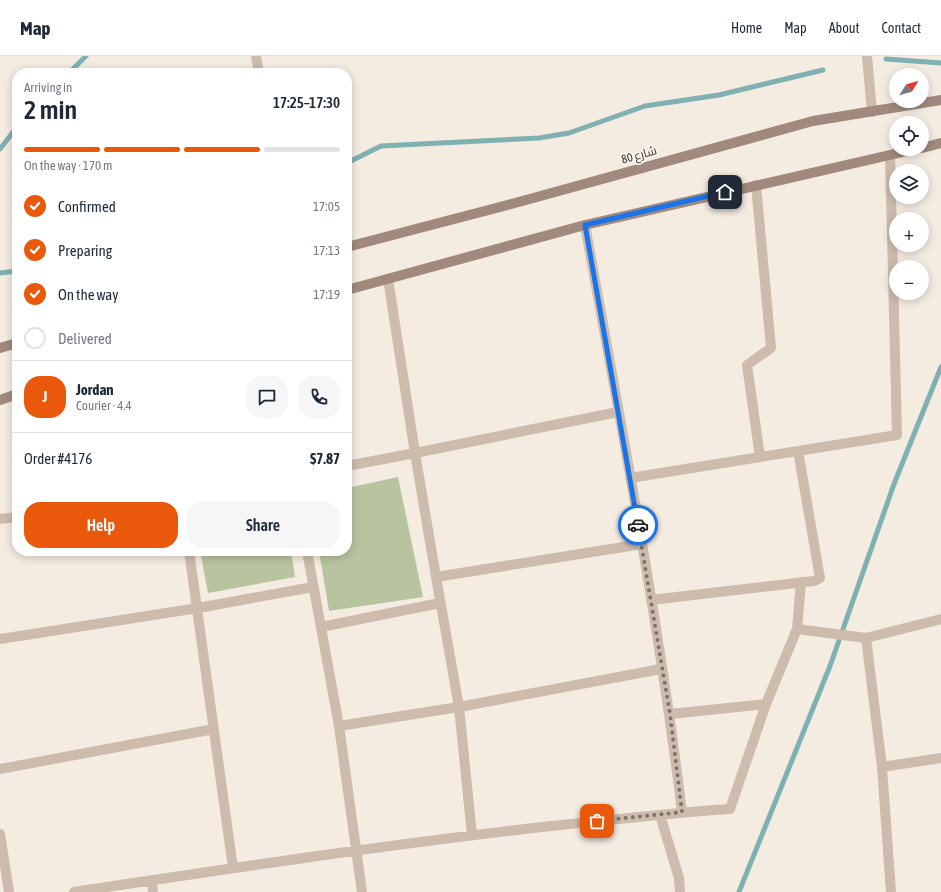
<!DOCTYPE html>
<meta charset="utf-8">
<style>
:root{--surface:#fff;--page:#f6f6f7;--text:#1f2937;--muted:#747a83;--line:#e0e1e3;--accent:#ea580c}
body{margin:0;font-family:"Asap Condensed",Cairo,sans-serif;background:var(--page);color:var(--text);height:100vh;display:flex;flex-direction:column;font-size:15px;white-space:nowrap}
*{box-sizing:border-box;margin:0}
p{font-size:13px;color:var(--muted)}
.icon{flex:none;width:22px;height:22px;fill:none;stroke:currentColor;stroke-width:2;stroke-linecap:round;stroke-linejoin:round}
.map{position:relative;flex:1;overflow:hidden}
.panel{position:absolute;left:12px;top:12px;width:340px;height:488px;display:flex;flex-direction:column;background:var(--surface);border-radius:16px;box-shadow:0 2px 10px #0003}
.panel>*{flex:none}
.needle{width:26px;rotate:53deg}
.tools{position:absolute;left:889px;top:12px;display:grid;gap:8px}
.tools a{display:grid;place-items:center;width:40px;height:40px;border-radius:50%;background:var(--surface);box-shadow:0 2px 10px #0003;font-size:20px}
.pin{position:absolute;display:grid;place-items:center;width:34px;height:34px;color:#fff;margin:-17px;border-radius:8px;box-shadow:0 2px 6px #0006}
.courier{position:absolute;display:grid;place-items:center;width:40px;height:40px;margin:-20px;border:3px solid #1a73e8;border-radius:50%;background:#fff;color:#222;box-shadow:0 1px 5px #0007}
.overview em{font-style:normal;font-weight:600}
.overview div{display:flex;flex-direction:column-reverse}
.overview{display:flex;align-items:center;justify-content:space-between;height:68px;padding:0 12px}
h1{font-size:26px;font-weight:600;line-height:30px}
.bar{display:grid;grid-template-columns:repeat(4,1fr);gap:6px 4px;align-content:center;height:48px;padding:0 12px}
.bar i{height:5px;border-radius:3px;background:var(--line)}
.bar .current{background:var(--accent)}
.bar p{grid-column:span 4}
.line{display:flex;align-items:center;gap:10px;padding:0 12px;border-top:1px solid var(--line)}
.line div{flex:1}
.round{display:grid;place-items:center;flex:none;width:42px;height:42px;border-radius:16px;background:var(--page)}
ol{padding:0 12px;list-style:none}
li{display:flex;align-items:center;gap:12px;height:44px}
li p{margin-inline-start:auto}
li .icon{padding:4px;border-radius:50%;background:var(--accent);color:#fff;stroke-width:4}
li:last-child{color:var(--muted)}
li i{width:22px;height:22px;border:2px solid var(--line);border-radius:50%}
.primary-button{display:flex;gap:8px;margin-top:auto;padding:8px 12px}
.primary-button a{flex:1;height:46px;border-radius:16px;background:var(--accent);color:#fff;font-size:16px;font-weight:600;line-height:46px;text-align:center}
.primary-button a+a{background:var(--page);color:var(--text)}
header{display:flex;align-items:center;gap:24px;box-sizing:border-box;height:56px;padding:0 20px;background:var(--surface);border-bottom:1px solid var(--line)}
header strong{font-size:19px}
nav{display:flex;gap:22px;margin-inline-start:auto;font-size:14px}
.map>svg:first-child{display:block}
.green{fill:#b8c4a0}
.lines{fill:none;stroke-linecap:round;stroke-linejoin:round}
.stream{stroke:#7fb0b2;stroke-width:5}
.minor{stroke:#cdbbac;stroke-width:10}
.secondary{stroke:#a18a7d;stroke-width:10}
.done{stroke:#7c716b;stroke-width:4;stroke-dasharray:0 7.2}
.route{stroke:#1a73e8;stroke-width:5}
.labels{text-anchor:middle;stroke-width:3.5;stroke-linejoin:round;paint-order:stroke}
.street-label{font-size:12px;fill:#3b302b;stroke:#fbf5ee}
</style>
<header>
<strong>Map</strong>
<nav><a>Home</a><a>Map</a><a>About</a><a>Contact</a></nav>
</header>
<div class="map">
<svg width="941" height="836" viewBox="0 0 941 836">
<rect width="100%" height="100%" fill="#f4ebe1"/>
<!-- green -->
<path class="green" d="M398 421 423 541 329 555 319 495H347V432Z
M200 495H291L295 521 208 537Z"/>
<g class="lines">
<!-- stream -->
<path class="stream" d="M886 3 941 7
M69 17 86 0
M0 93 17 71
M347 107 381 90 539 82 569 77 645 50 719 39 823 14
M0 217 17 215
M739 836 830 610 894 428 941 311"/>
<!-- minor -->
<path class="minor" d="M256 0 259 17
M867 0 872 56
M756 129 771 292 747 309 760 401
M585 169C620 364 658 559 682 756
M388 223 415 397 618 356
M347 410 415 397 436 521
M630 422 897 379 890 99
M0 463 17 461
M189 495 233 812
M307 495 339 670 362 836
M651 544 814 525 820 522 798 395
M321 571 440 547
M797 573 866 582 882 711 891 836
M866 582 941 563
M0 583 198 552 313 531
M670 658 766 648
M339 670 459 651 661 613
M882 711 941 702
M0 713 214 673
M660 759 679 822 680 836
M0 778 9 836
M472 779 459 651 436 521 642 488
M152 824 153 836
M74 836C233 812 392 788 551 770 611 764 670 757 730 753L766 648 797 573 801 526"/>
<!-- secondary -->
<path class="secondary" d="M922 92 941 87
M347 191 515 147 813 65 941 44
M347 234 585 169 916 93
M0 292 17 287
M0 344 17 338"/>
</g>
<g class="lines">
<!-- done -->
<path class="done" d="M597 765 682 756 670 658 638 469"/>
<!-- route -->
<path class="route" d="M638 469 585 169 725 136"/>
</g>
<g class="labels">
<!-- street labels -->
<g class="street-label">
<text transform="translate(639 99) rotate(-16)" y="4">شارع 80</text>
</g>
</g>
</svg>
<div class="tools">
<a><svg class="needle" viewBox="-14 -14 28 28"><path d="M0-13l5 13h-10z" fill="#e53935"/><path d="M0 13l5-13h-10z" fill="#747a83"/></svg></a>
<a><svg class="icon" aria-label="locate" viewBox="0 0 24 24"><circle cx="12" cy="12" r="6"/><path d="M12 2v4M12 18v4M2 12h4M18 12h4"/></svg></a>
<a><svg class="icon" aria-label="layers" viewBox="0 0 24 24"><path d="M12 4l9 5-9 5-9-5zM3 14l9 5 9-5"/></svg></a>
<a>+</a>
<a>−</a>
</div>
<div class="pin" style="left:597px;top:765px;background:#ea580c"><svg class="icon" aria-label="bag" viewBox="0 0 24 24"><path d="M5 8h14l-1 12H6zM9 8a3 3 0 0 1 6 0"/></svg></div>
<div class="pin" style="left:725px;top:136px;background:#1f2937"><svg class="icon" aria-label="home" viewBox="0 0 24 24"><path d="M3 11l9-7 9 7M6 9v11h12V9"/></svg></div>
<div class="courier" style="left:638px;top:469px"><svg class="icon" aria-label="car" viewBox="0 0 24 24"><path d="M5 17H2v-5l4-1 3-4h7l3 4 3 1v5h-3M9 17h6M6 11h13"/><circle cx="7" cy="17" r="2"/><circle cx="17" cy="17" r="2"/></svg></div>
<section class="panel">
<div class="overview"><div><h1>2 min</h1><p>Arriving in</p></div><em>17:25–17:30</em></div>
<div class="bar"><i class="current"></i><i class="current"></i><i class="current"></i><i></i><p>On the way · 170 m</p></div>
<ol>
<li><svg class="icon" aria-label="check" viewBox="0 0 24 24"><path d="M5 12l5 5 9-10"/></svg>Confirmed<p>17:05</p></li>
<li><svg class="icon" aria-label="check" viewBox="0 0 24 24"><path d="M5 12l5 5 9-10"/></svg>Preparing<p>17:13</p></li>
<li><svg class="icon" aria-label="check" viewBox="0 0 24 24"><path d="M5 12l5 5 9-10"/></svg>On the way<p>17:19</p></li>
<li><i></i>Delivered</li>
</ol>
<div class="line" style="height:72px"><b class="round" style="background:var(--accent);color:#fff">J</b><div><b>Jordan</b><p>Courier · 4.4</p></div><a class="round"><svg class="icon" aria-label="chat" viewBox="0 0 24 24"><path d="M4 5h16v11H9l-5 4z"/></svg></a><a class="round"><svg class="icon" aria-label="phone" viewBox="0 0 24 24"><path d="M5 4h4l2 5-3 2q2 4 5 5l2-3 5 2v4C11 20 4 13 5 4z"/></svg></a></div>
<div class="line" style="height:52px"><div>Order #4176</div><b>$7.87</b></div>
<div class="primary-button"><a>Help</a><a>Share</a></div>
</section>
</div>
